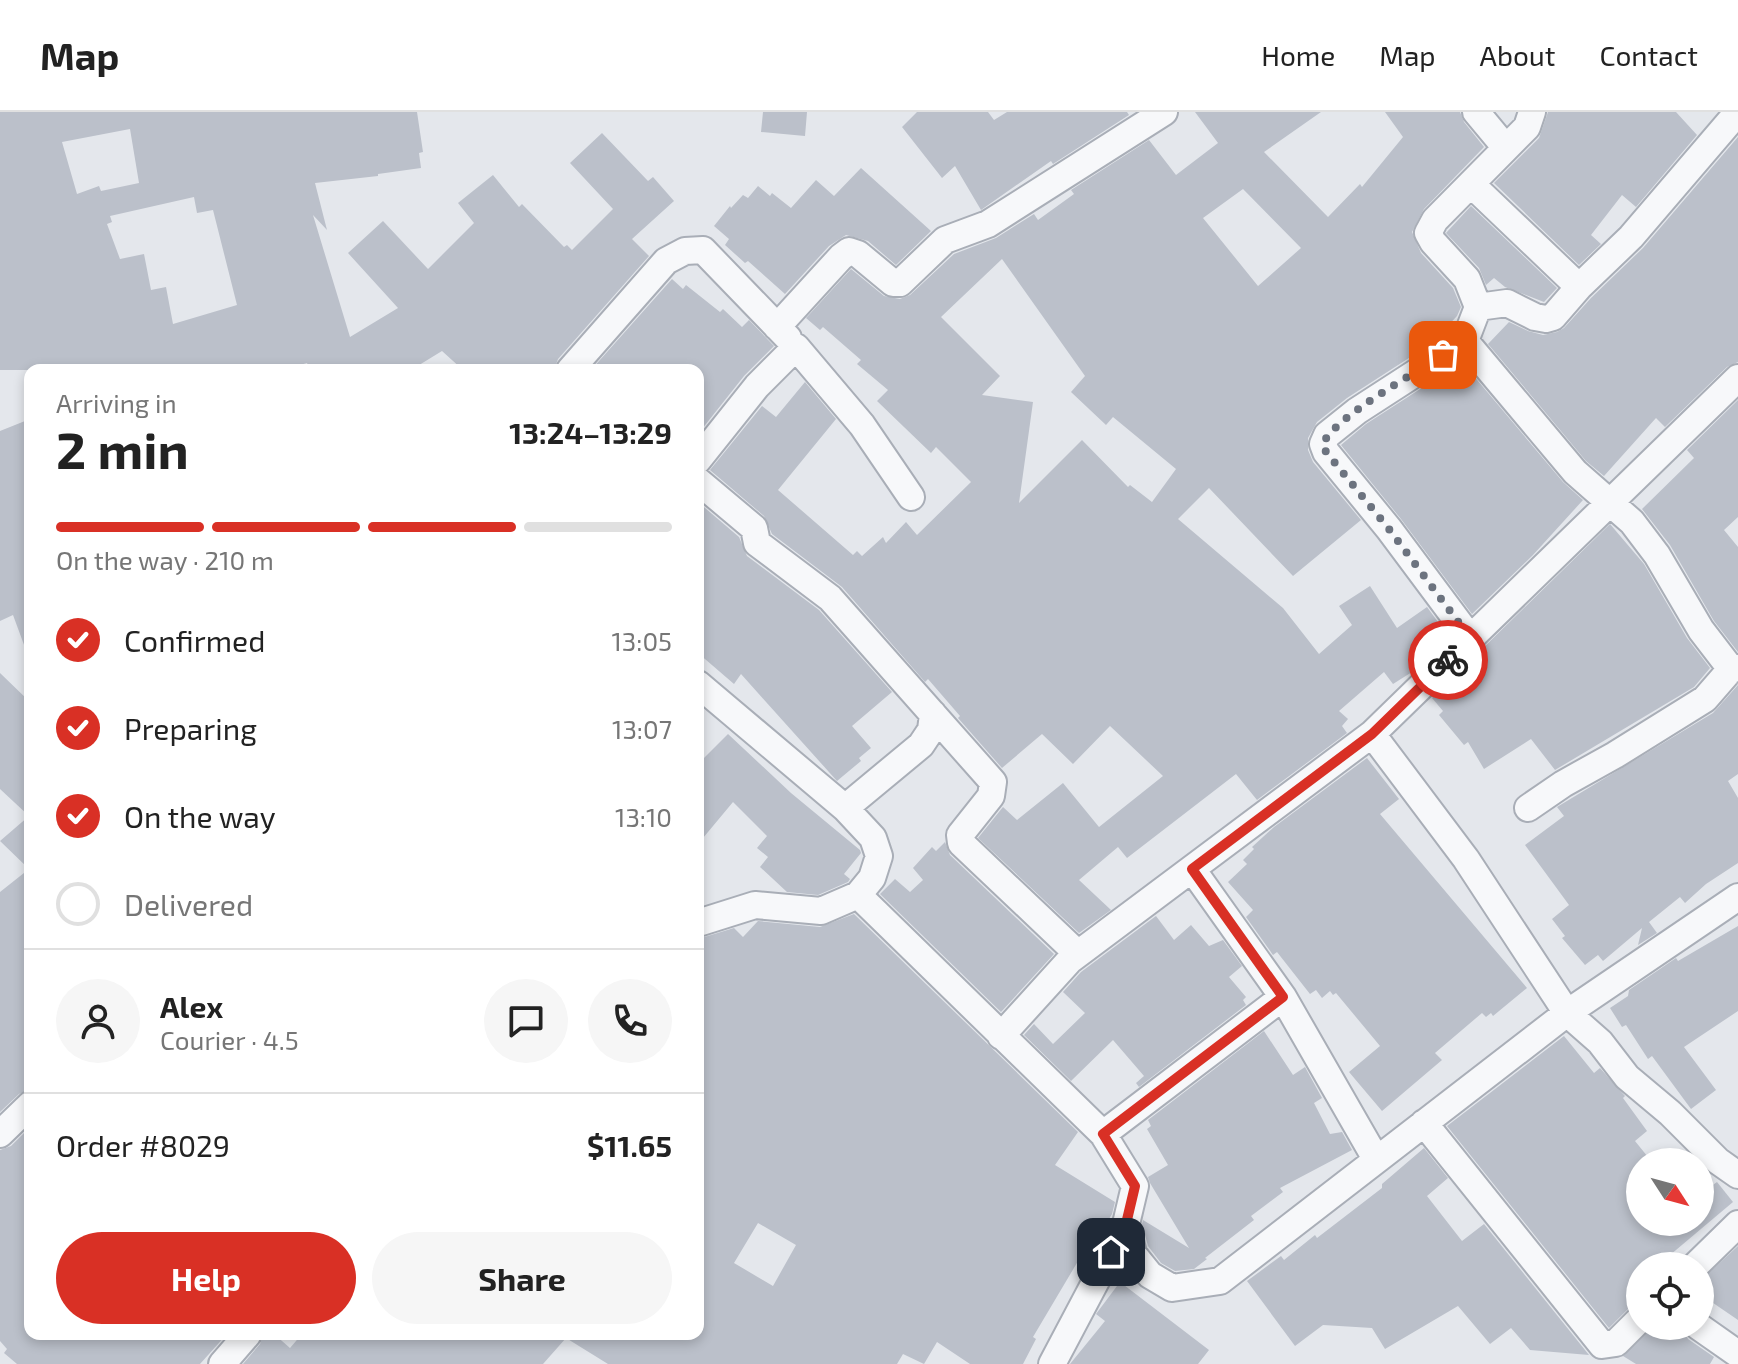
<!DOCTYPE html>
<meta charset="utf-8">
<style>
:root{--surface:#fff;--page:#f6f6f6;--text:#222;--muted:#767676;--line:#e0e0e0;--accent:#d93025}
body{margin:0;font-family:"Exo 2",sans-serif;background:var(--page);color:var(--text);height:100vh;display:flex;flex-direction:column;font-size:30px;white-space:nowrap}
*{box-sizing:border-box;margin:0}
p{font-size:26px;color:var(--muted)}
.icon{flex:none;width:44px;height:44px;fill:none;stroke:currentColor;stroke-width:2;stroke-linecap:round;stroke-linejoin:round}
.map{position:relative;flex:1;overflow:hidden}
.drawer{position:absolute;left:24px;top:252px;width:680px;height:976px;display:flex;flex-direction:column;background:var(--surface);border-radius:16px;box-shadow:0 4px 12px #0003}
.drawer>*{flex:none}
.needle{width:52px;rotate:126deg}
.controls{position:absolute;left:1626px;top:1036px;display:grid;gap:16px}
.controls a{display:grid;place-items:center;width:88px;height:88px;border-radius:50%;background:var(--surface);box-shadow:0 4px 12px #0003;font-size:40px}
.pin{position:absolute;display:grid;place-items:center;width:68px;height:68px;color:#fff;margin:-34px;border-radius:16px;box-shadow:0 4px 12px #0006}
.courier{position:absolute;display:grid;place-items:center;width:80px;height:80px;margin:-40px;border:6px solid #d93025;border-radius:50%;background:#fff;color:#222;box-shadow:0 2px 10px #0007}
.head em{font-style:normal;font-weight:700}
.head div{display:flex;flex-direction:column-reverse}
.head{display:flex;align-items:center;justify-content:space-between;height:136px;padding:0 32px}
h1{font-size:52px;font-weight:700;line-height:60px}
.bar{display:grid;grid-template-columns:repeat(4,1fr);gap:12px 8px;align-content:center;height:96px;padding:0 32px}
.bar i{height:10px;border-radius:6px;background:var(--line)}
.bar .selected{background:var(--accent)}
.bar p{grid-column:span 4}
.line{display:flex;align-items:center;gap:20px;padding:0 32px;border-top:2px solid var(--line)}
.line div{flex:1}
.round{display:grid;place-items:center;flex:none;width:84px;height:84px;border-radius:42px;background:var(--page)}
ol{padding:0 32px;list-style:none}
li{display:flex;align-items:center;gap:24px;height:88px}
li p{margin-inline-start:auto}
li .icon{padding:8px;border-radius:50%;background:var(--accent);color:#fff;stroke-width:4}
li:last-child{color:var(--muted)}
li i{width:44px;height:44px;border:4px solid var(--line);border-radius:50%}
.primary-button{display:flex;gap:16px;margin-top:auto;padding:16px 32px}
.primary-button a{flex:1;height:92px;border-radius:48px;background:var(--accent);color:#fff;font-size:32px;font-weight:700;line-height:92px;text-align:center}
.primary-button a+a{background:var(--page);color:var(--text)}
header{display:flex;align-items:center;gap:48px;box-sizing:border-box;height:112px;padding:0 40px;background:var(--surface);border-bottom:2px solid var(--line)}
header strong{font-size:38px}
nav{display:flex;gap:44px;margin-inline-start:auto;font-size:28px}
.map>svg:first-child{display:block}
.building{fill:#bbc0ca;fill-rule:evenodd}
.lines{fill:none;stroke-linecap:round;stroke-linejoin:round}
.minor-casing{stroke:#a9aeb7;stroke-width:30}
.minor{stroke:#f7f8fa;stroke-width:26}
.done{stroke:#6c737f;stroke-width:8;stroke-dasharray:0 14.4}
.route{stroke:#d93025;stroke-width:10}
</style>
<header>
<strong>Map</strong>
<nav><a>Home</a><a>Map</a><a>About</a><a>Contact</a></nav>
</header>
<div class="map">
<svg width="1738" height="1252" viewBox="0 0 1738 1252">
<rect width="100%" height="100%" fill="#e4e7ec"/>
<!-- building -->
<path class="building" d="M0 0H417L423 40 419 41 421 56 378 62V64L315 71 327 118 313 103 350 225 398 196 348 141 383 109 428 157 474 111 458 91 493 63 519 95 522 92 564 135 567 133 572 138 613 97 570 51 602 21 648 69 653 65 674 89 632 127 649 144 558 247 554 258H463L442 239 411 258H310L307 251 283 258H0ZM130 17 139 71 101 79 99 74 77 82 62 30ZM194 85 197 101 213 98 237 193 173 212 166 175 151 178 144 142 120 147 107 112 112 110 110 104Z
M763 0H807L805 24 761 20Z
M917 0H988L994 8 1007 0H1127L1129 3 1053 52 1051 49 981 98 955 54 942 66 902 15Z
M1195 0H1321L1264 40 1328 105 1360 72 1362 75 1403 25 1385 0H1460L1464 10 1484 35 1424 97 1412 120 1421 141 1453 176 1461 195 1457 204 1440 222 1443 224 1347 286 1317 310 1308 326V338L1313 350 1361 408 1293 464 1209 376 1178 407 1283 496 1319 542 1352 513 1339 494 1370 474 1397 516 1427 495 1449 525 1412 560 1393 572 1384 560 1339 599 1348 607 1342 614 1347 621 1257 688 1236 662 1127 746 1118 735 1079 768 1111 798 1079 821 978 726 1003 695 1017 708 1063 671 1099 715 1163 664 1110 614 1073 652 1042 622 1002 656 958 606 960 604 928 567 925 570 842 475 772 422 764 404 710 358 762 294 776 305 805 270 836 307 778 378 853 443 857 439 862 444 883 425 886 431 906 410 917 423 971 370 936 335 931 341 877 289 888 278 857 252 861 248 823 215 820 218 806 206 851 157 884 184 900 187 910 183 954 142 996 126 1034 102 1038 108 1074 82 1071 78 1149 28 1176 63 1218 31ZM1243 77 1301 136 1258 174 1203 106ZM1002 147 1085 264 1071 280 1106 313 1113 305 1176 357 1152 390 1130 373 1128 375 1082 328 1019 391 1033 290 982 283 1000 264 941 205Z
M1548 0H1676L1697 23 1636 95 1622 83 1591 123 1601 132 1579 153 1494 71 1539 26Z
M1738 25V250L1727 255 1665 315 1656 306 1604 364 1586 349 1488 232 1509 210 1528 219 1543 223 1557 220 1564 216 1591 186 1643 136Z
M861 56 931 119 896 153 868 129 846 123 829 134 785 182 748 149 745 151 725 133 729 127 714 114 730 94 731 96 743 83 748 86 758 74 770 84 772 81 791 96 816 68 834 84Z
M1471 94 1557 176 1544 190 1505 175 1494 166 1486 173 1479 156 1446 121Z
M672 167 683 177 686 173 720 200 723 197 742 215 749 208 774 234 744 264 698 322V258H591Z
M1462 250 1563 370 1583 388 1533 443 1472 502 1401 407 1341 333 1366 312Z
M1738 288V405L1724 418 1738 435V540L1714 509 1670 433 1642 397 1694 346 1687 338Z
M30 307V541H27L13 503 0 509V319Z
M698 390 739 425 747 444 819 498 892 580 852 614 871 636 859 646 861 649 837 669 741 562 734 572 698 541Z
M1610 412 1644 452 1687 526 1710 556 1694 575 1555 658 1531 627 1484 657 1468 630 1464 633 1439 603 1443 599 1432 586Z
M0 561 30 590V977L19 982 0 1000V780L29 757 0 729 29 704 0 677Z
M1738 573V662L1728 669 1738 686V751L1706 772 1685 791 1680 785 1649 810 1657 821 1638 833 1642 816 1603 849 1598 843 1585 853 1562 826 1565 824 1552 807 1569 793 1525 733 1564 704 1557 695 1713 601Z
M728 622 791 681 860 738 861 741 844 762 850 767 848 770 818 783 787 780 760 755 768 745 757 736 767 724 733 690 698 732V652Z
M1367 646 1399 687 1380 702 1527 876 1493 904 1491 901 1486 905 1482 901 1435 941 1442 948 1382 999 1349 960 1380 934 1336 881 1333 883 1330 879 1322 886 1316 878 1310 882 1277 840 1273 843 1246 805 1253 798 1228 770 1247 752 1243 748 1254 737 1252 735 1274 715Z
M945 730 950 743 1054 842 1001 900 880 782 895 767 910 780 923 768 913 756 932 735 936 739Z
M854 802 1078 1020 1055 1053 1115 1090 1112 1102 1093 1133 1090 1131 1084 1139 1033 1225 1036 1227 1023 1252H970L937 1230 924 1252 903 1242 897 1252H608L566 1226 543 1252H243L260 1232 264 1222H274L290 1236 302 1222H698V827L734 816 743 825 758 809 820 815ZM758 1111 796 1133 773 1174 734 1151Z
M1156 804 1174 828 1191 813 1209 834 1223 828 1242 854 1229 865 1246 885 1243 888 1246 893 1139 975 1136 971 1144 964 1113 928 1071 969 1024 923 1034 912 1053 932 1085 901 1063 880 1081 860Z
M1738 814V899L1684 935 1716 978 1691 997 1652 944 1648 947 1626 913 1622 915 1610 896 1628 884 1629 878 1676 846 1678 849Z
M1264 919 1293 963 1305 955 1322 986 1314 991 1330 1022 1342 1020 1352 1038 1280 1076 1283 1080 1251 1104 1254 1108 1205 1146 1207 1147 1194 1157 1175 1159 1161 1151 1148 1134 1142 1112 1143 1108 1189 1136 1150 1071 1148 1065 1168 1053 1147 1017 1151 1014 1148 1008Z
M1564 924 1594 961 1600 956 1625 984 1623 986 1647 1019 1635 1029 1652 1050H1640V1110H1700V1082L1717 1070 1733 1090 1657 1154H1640V1191L1629 1196 1609 1216 1447 1014Z
M30 1015V1222H227L200 1252H17L4 1241 7 1237 0 1229V1038L11 1034Z
M1424 1036 1448 1066 1427 1084 1462 1129 1484 1112 1589 1243 1530 1238 1511 1216 1490 1232 1458 1194 1385 1237 1372 1216 1323 1213 1295 1234 1247 1169 1281 1144 1284 1148 1315 1123 1317 1126 1382 1076V1072Z
M1738 1134V1208L1700 1182 1701 1168Z
M1120 1170 1209 1238 1198 1252H1070L1105 1209 1096 1202Z
M1654 1214H1682L1688 1227 1714 1245 1710 1252H1636L1623 1244Z"/>
<g class="lines">
<!-- minor casing -->
<g class="minor-casing">
<path id="minor" d="M1476 0 1506 36
M1532 0 1527 15 1435 108 1428 121 1433 130 1467 167 1478 195 1465 229 1575 360 1632 410 1657 443 1701 518 1731 557 1738 556
M1471 72 1579 175
M1478 195 1507 191 1535 205 1546 207 1553 205 1579 175 1631 125 1738 0
M777 215 841 145 849 139 858 142 893 171H900L945 128 988 112 1164 0
M1465 229 1357 299 1327 323 1323 332 1326 340 1389 417 1471 527
M570 258 666 149 685 139 703 138 788 226
M698 348 757 274 796 235 862 313 911 385
M698 369 754 416 757 431 830 486 993 670 991 684 960 723 961 731 1078 842
M698 572 845 696 873 726 879 744 872 766 858 783
M1372 622 1466 747 1567 901 1600 930 1627 965 1670 1001 1718 1049 1738 1063
M845 696 921 633 931 618 933 602
M1528 696 1563 672 1615 643 1705 587 1731 557
M1192 757 1283 885 1376 1047
M698 811 755 793 821 799 858 783 1103 1022 1135 1074 1126 1112 1052 1252
M1001 924 1070 848 1372 622 1738 266
M1424 1011 1602 1233 1616 1231 1640 1207
M0 1022 30 993
M1103 1022 1283 885
M1126 1112 1133 1142 1150 1163 1172 1176 1220 1169 1567 901 1738 785
M1695 1154 1738 1112
M1698 1214 1738 1242
M222 1252 248 1222"/>
</g>
<!-- minor -->
<use href="#minor" class="minor"/>
</g>
<g class="lines">
<!-- done -->
<path class="done" d="M1443 243C1417 260 1333 306 1323 332L1326 340 1389 417 1471 527 1448 548"/>
<!-- route -->
<path class="route" d="M1111 1140 1126 1112 1135 1074 1103 1022 1283 885 1192 757 1372 622 1448 548"/>
</g>
</svg>
<div class="controls">
<a><svg class="needle" viewBox="-14 -14 28 28"><path d="M0-13l5 13h-10z" fill="#e53935"/><path d="M0 13l5-13h-10z" fill="#767676"/></svg></a>
<a><svg class="icon" aria-label="locate" viewBox="0 0 24 24"><circle cx="12" cy="12" r="6"/><path d="M12 2v4M12 18v4M2 12h4M18 12h4"/></svg></a>
</div>
<div class="pin" style="left:1443px;top:243px;background:#ea580c"><svg class="icon" aria-label="bag" viewBox="0 0 24 24"><path d="M5 8h14l-1 12H6zM9 8a3 3 0 0 1 6 0"/></svg></div>
<div class="pin" style="left:1111px;top:1140px;background:#1f2937"><svg class="icon" aria-label="home" viewBox="0 0 24 24"><path d="M3 11l9-7 9 7M6 9v11h12V9"/></svg></div>
<div class="courier" style="left:1448px;top:548px"><svg class="icon" aria-label="bike" viewBox="0 0 24 24"><circle cx="6" cy="16" r="4"/><circle cx="18" cy="16" r="4"/><path d="M6 16l4-8h5l3 8M10 8l3 8H6M13 5h3"/></svg></div>
<section class="drawer">
<div class="head"><div><h1>2 min</h1><p>Arriving in</p></div><em>13:24–13:29</em></div>
<div class="bar"><i class="selected"></i><i class="selected"></i><i class="selected"></i><i></i><p>On the way · 210 m</p></div>
<ol>
<li><svg class="icon" aria-label="check" viewBox="0 0 24 24"><path d="M5 12l5 5 9-10"/></svg>Confirmed<p>13:05</p></li>
<li><svg class="icon" aria-label="check" viewBox="0 0 24 24"><path d="M5 12l5 5 9-10"/></svg>Preparing<p>13:07</p></li>
<li><svg class="icon" aria-label="check" viewBox="0 0 24 24"><path d="M5 12l5 5 9-10"/></svg>On the way<p>13:10</p></li>
<li><i></i>Delivered</li>
</ol>
<div class="line" style="height:144px"><a class="round"><svg class="icon" aria-label="person" viewBox="0 0 24 24"><circle cx="12" cy="8" r="4"/><path d="M4 21q1-7 8-7t8 7"/></svg></a><div><b>Alex</b><p>Courier · 4.5</p></div><a class="round"><svg class="icon" aria-label="chat" viewBox="0 0 24 24"><path d="M4 5h16v11H9l-5 4z"/></svg></a><a class="round"><svg class="icon" aria-label="phone" viewBox="0 0 24 24"><path d="M5 4h4l2 5-3 2q2 4 5 5l2-3 5 2v4C11 20 4 13 5 4z"/></svg></a></div>
<div class="line" style="height:104px"><div>Order #8029</div><b>$11.65</b></div>
<div class="primary-button"><a>Help</a><a>Share</a></div>
</section>
</div>
